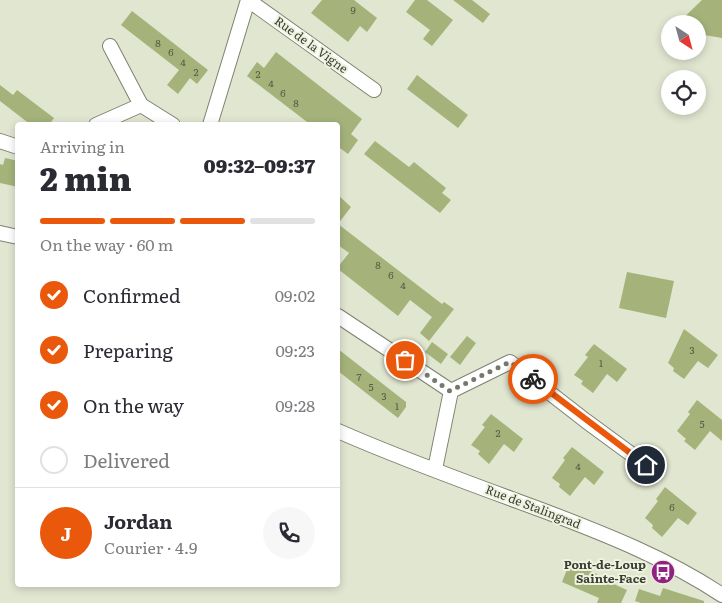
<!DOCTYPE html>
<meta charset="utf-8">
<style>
:root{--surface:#fff;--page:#f7f7f7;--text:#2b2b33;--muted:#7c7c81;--line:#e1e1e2;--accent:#ea580c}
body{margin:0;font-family:Literata,serif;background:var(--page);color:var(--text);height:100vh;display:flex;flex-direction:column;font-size:19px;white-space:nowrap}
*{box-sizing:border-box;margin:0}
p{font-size:16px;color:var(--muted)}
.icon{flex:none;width:28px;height:28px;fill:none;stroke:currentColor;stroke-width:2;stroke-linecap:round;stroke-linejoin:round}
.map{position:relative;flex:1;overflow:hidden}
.side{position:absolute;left:15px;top:122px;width:325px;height:465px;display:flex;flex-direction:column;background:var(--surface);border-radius:5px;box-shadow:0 2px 8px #0003}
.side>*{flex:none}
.needle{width:32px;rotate:144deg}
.tools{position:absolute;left:661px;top:15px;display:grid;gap:10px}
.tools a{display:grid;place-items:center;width:45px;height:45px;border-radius:50%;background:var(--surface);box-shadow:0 2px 8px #0003;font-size:25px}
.pin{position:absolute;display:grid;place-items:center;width:42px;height:42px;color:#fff;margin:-21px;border:2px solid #fff;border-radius:50%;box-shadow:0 1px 5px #0007}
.courier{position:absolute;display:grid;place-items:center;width:50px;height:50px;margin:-25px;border:4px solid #ea580c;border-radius:50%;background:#fff;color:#222;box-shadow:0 1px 6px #0007}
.summary em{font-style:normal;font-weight:800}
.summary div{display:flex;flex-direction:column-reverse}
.summary{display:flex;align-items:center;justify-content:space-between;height:85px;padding:0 25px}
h1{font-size:32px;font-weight:800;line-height:38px}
.bar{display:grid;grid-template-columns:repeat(4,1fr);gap:8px 5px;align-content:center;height:60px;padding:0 25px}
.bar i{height:6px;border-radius:4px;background:var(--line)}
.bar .selected{background:var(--accent)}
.bar p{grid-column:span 4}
.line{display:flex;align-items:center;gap:12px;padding:0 25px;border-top:1px solid var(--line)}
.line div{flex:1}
.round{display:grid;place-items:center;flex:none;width:52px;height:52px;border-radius:26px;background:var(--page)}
ol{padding:0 25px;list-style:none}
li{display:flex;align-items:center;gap:15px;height:55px}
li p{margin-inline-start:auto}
li .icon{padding:5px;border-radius:50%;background:var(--accent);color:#fff;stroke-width:4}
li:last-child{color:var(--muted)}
li i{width:28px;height:28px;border:2px solid var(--line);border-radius:50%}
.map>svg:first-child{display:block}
.building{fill:#a5b37b}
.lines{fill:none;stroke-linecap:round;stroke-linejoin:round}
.street-casing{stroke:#7e8370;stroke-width:16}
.street{stroke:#fff;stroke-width:14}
.done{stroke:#75796b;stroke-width:5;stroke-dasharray:0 9}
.route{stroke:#ea580c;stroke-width:6}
.labels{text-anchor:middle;stroke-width:4;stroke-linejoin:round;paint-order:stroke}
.number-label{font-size:10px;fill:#565b46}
.street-label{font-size:12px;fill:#3c3e35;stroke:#edf3de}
.poi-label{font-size:12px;font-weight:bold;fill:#3c3e35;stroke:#edf3de;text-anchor:end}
</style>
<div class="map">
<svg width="722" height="603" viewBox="0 0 722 603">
<rect width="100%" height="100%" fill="#e0e6d0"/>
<!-- building -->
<path class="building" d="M322 0H354L377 18 367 32 360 26 348 42 311 13Z
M415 0H427L453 20 432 46 423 39 430 30 406 12Z
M453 0H472L490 14 483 23Z
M702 0H722V38L698 34V24H677Z
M132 11 208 70 197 84 190 78 178 94 167 85 179 70 121 25Z
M276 52 362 119 351 134 358 140 348 154 340 148 338 151V125H311L247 76 257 62 264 68Z
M417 75 468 115 458 128 407 89Z
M0 85 13 95 17 90 54 118 49 125H31L0 101Z
M375 141 409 167 414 162 446 188 442 193 451 200 440 213 364 154Z
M5 158 18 161V187L0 183V164L3 165Z
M338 195 351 207 338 224 442 304 444 302 454 309 429 341 420 333 432 317 410 300 398 316 338 269V267L349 253 338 245Z
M627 272 674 281 666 318 619 308Z
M684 329 718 355 708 368 698 361 684 379 673 371 674 368 668 363Z
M467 336 476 343 460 365 450 357Z
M432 342 448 354 441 364 425 352Z
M594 344 627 369 617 382 607 374 593 393 581 384 583 381 574 375 588 357 585 355Z
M338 349 406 402V407L398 418 338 371Z
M697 400 722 420V441L710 431 695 450 684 441 686 439 677 431 690 414 688 412Z
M491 414 523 439 514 452 504 444 489 464 478 454 480 451 471 445 485 427 482 425Z
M572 447 604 472 594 485 585 477 570 496 559 487 560 484 552 478 565 460 563 458Z
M665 487 697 513 688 525 678 518 662 537 652 528 653 525 645 518 658 501 656 499Z
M570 562 597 574 596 576 627 590 621 603H597L599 598 562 582Z
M663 588 704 601V603H641L635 601 639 589 660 596Z"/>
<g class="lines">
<!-- street casing -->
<g class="street-casing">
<path id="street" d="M248 0 374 90
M110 46 141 105 173 125
M96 125 141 105
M210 125 248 0
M0 141 18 147
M0 233 18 237
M338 316 451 391 435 469
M451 391 510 362 586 421 646 465
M338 431C406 461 477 486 547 512 607 535 668 559 722 595"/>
</g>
<!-- street -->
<use href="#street" class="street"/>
</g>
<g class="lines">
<!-- done -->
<path class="done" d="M405 360 450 391 510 362 533 379"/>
<!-- route -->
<path class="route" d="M533 379 646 465"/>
</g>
<!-- icons -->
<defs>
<g id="bus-disc" transform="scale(1.25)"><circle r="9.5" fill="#902284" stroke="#edf3de"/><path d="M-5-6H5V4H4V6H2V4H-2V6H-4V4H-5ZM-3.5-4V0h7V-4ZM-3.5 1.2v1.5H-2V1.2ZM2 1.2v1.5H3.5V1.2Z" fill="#fff"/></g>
</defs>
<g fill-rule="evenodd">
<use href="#bus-disc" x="663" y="572"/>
</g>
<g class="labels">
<!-- number labels -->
<g class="number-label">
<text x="353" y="14">9</text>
<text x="158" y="47">8</text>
<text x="171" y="56">6</text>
<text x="183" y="66">4</text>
<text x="196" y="76">2</text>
<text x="258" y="78">2</text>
<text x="271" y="87">4</text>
<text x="283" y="97">6</text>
<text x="296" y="107">8</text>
<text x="378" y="269">8</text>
<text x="391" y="279">6</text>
<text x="403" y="289">4</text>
<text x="692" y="354">3</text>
<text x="601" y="367">1</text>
<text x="359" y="381">7</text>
<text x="371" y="391">5</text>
<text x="384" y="400">3</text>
<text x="397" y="410">1</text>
<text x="702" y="428">5</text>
<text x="498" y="437">2</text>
<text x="578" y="470">4</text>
<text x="672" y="511">6</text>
</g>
<!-- street labels -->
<g class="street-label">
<text transform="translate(311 45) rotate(36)" y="4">Rue de la Vigne</text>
<text transform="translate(533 507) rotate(21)" y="4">Rue de Stalingrad</text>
</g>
<!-- poi labels -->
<g class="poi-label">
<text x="646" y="569">Pont-de-Loup<tspan x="646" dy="14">Sainte-Face</tspan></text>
</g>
</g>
</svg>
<div class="tools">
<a><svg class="needle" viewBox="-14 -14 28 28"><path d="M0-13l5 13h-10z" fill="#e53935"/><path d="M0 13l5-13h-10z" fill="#7c7c81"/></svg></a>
<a><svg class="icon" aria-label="locate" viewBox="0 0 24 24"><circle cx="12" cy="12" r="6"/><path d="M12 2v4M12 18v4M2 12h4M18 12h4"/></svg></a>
</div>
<div class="pin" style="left:405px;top:360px;background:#ea580c"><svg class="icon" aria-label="bag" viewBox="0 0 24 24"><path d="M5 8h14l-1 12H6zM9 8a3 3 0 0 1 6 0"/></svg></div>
<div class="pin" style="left:646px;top:465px;background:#1f2937"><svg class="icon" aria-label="home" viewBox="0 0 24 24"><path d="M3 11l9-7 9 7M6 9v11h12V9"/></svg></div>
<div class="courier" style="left:533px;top:379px"><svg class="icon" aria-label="bike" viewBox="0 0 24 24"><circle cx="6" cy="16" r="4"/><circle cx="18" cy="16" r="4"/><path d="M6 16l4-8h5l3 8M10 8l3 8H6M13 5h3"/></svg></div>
<section class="side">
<div class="summary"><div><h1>2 min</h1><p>Arriving in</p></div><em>09:32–09:37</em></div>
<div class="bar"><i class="selected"></i><i class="selected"></i><i class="selected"></i><i></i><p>On the way · 60 m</p></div>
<ol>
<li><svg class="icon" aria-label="check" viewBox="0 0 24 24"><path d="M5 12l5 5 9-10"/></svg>Confirmed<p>09:02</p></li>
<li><svg class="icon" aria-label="check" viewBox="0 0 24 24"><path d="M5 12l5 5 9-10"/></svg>Preparing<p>09:23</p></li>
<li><svg class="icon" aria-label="check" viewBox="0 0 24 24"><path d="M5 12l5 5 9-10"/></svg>On the way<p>09:28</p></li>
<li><i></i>Delivered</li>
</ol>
<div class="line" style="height:90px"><b class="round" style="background:var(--accent);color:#fff">J</b><div><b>Jordan</b><p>Courier · 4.9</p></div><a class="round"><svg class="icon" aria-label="phone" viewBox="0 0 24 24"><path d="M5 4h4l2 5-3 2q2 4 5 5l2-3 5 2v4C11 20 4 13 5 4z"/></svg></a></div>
</section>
</div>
